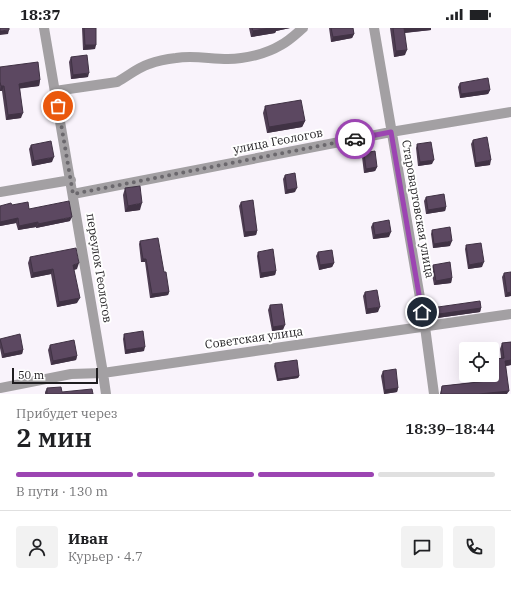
<!DOCTYPE html>
<html lang="ru">
<meta charset="utf-8">
<style>
:root{--surface:#fff;--page:#f2f2f2;--text:#202124;--muted:#757577;--line:#e0e0e0;--accent:#9c45b2}
body{margin:0;font-family:"IBM Plex Serif",serif;background:var(--page);color:var(--text);height:100vh;display:flex;flex-direction:column;font-size:15px;white-space:nowrap}
*{box-sizing:border-box;margin:0}
p{font-size:13px;color:var(--muted)}
.icon{flex:none;width:22px;height:22px;fill:none;stroke:currentColor;stroke-width:2;stroke-linecap:round;stroke-linejoin:round}
.map{position:relative;height:366px;overflow:hidden}
.panel{display:flex;flex-direction:column;background:var(--surface);flex:1}
.panel>*{flex:none}
.tools{position:absolute;left:459px;top:314px;display:grid;gap:8px}
.tools a{display:grid;place-items:center;width:40px;height:40px;border-radius:4px;background:var(--surface);box-shadow:0 4px 16px #0002;font-size:20px}
.scale{position:absolute;left:12px;bottom:10px;width:86px;box-sizing:border-box;padding-left:4px;border:2px solid #1f1d20;border-top:0;font-size:11px;line-height:14px;white-space:nowrap;color:#1f1d20;-webkit-text-stroke:3px #fff;paint-order:stroke}
.pin{position:absolute;display:grid;place-items:center;width:34px;height:34px;color:#fff;margin:-17px;border:2px solid #fff;border-radius:50%;box-shadow:0 1px 4px #0007}
.courier{position:absolute;display:grid;place-items:center;width:40px;height:40px;margin:-20px;border:3px solid #9c45b2;border-radius:50%;background:#fff;color:#222;box-shadow:0 1px 5px #0007}
.headline em{font-style:normal;font-weight:600}
.headline div{display:flex;flex-direction:column-reverse}
.headline{display:flex;align-items:center;justify-content:space-between;height:68px;padding:0 16px}
h1{font-size:26px;font-weight:600;line-height:30px}
.bar{display:grid;grid-template-columns:repeat(4,1fr);gap:6px 4px;align-content:center;height:48px;padding:0 16px}
.bar i{height:5px;border-radius:3px;background:var(--line)}
.bar .current{background:var(--accent)}
.bar p{grid-column:span 4}
.line{display:flex;align-items:center;gap:10px;padding:0 16px;border-top:1px solid var(--line)}
.line div{flex:1}
.round{display:grid;place-items:center;flex:none;width:42px;height:42px;border-radius:4px;background:var(--page)}
.status{display:flex;justify-content:space-between;align-items:center;height:28px;padding:0 20px;background:var(--surface);direction:ltr}
.status svg{height:11px;fill:currentColor}
.map>svg:first-child{display:block}
.lines{fill:none;stroke-linecap:round;stroke-linejoin:round}
.minor{stroke:#a3a0a3;stroke-width:10}
.wall{fill:#4f3e53}
.shaded-wall{fill:#403244}
.building{fill:#5c4861;stroke:#403244}
.done{stroke:#6b686d;stroke-width:4;stroke-dasharray:0 7.2}
.route{stroke:#9c45b2;stroke-width:5}
.labels{text-anchor:middle;stroke-width:4;stroke-linejoin:round;paint-order:stroke}
.street-label{font-size:12px;fill:#1f1d20;stroke:#fff}
</style>
<div class="status"><b>18:37</b><svg viewBox="0 0 49 12"><path d="M0 12V9h3v3zM5 12V6h3v6zM10 12V3h3v9zM15 12V0h3v12zM26 1h20v11H26zM47 4h2v5h-2z"/></svg></div>
<div class="map">
<svg width="511" height="366" viewBox="0 0 511 366">
<rect width="100%" height="100%" fill="#f9f3fb"/>
<g class="lines">
<!-- minor -->
<path class="minor" d="M44 0 103 345 106 366
M374 0 425 299 434 366
M55 63 117 54C128 48 137 40 149 36 157 33 167 31 176 30 193 27 210 31 228 31 245 31 266 26 281 17 289 13 296 6 303 0
M0 164 71 152
M73 166 391 104 511 84
M0 360 71 346 103 345 511 286"/>
</g>
<!-- wall -->
<path class="wall" d="M82 0H96L95 21 83 22Z
M249 0H290L276 3 275 5 251 9Z
M329 0H353L354 6 352 10 331 14Z
M390 0H431V2L405 5V27L394 29Z
M71 29 88 49 71 51 69 34Z
M0 39 40 52 39 58 20 60 21 90 6 92 2 63H0Z
M460 55 490 62 488 66 460 70 458 59Z
M265 78 305 93 302 99 267 105 263 85Z
M473 112 490 137 475 139 471 116Z
M417 116 432 136 418 138 416 120Z
M31 117 52 134 32 138 29 121Z
M364 125 377 139 375 143 364 145 362 129Z
M285 147 295 164 285 166 283 151Z
M125 160 140 182 125 184 123 167Z
M426 169 446 179 445 183 426 186 424 173Z
M241 174 257 203 256 207 244 209 239 178Z
M12 177 29 181 70 193 36 200V199L18 202 16 195 0 198V178Z
M373 195 389 209 373 211 371 199Z
M432 202 450 218 433 220 431 206Z
M140 213 164 244 169 264 168 267 150 270 145 234H141L139 216Z
M466 217 482 239 468 241 465 221Z
M258 224 276 243 275 247 260 250 257 228Z
M318 224 334 235 332 239 319 242 316 228Z
M30 229 77 241 74 242 77 275 57 279 51 246 31 250 28 235Z
M433 237 452 250 451 255 434 257 431 241Z
M504 245 511 268 505 269 502 249Z
M365 264 378 284 366 286 363 268Z
M270 277 283 302 272 303 268 282Z
M431 280H481L480 284 430 291 429 285Z
M124 306 144 323 125 326 123 311Z
M0 311 23 322 22 326 2 330 0 320Z
M511 314V337L506 338 507 366H440L442 358 495 352 493 336 495 331 501 330 500 321 502 315Z
M50 317 77 328 76 332 51 337 48 322Z
M275 335 299 348 298 350 277 353 274 338Z
M383 343 398 360 397 364 384 366 381 348Z
M47 360 62 364 93 366H45V364Z"/>
<!-- shaded-wall -->
<path class="shaded-wall" d="M270 0H290L276 3 275 5 251 9 253 3Z
M404 0H431V2L402 5Z
M9 2 8 6 0 7V3Z
M354 6 352 10 331 14 333 9Z
M85 17H96L95 21 83 22Z
M407 22 405 27 394 29 396 23Z
M89 45 88 49 71 51 73 47Z
M40 52 39 58 17 61 19 56Z
M1 58H4L2 63H0Z
M490 62 488 66 460 70 461 66Z
M23 85 21 90 6 92 8 87Z
M305 93 302 99 267 105 269 99Z
M54 129 52 134 32 138 34 133Z
M434 132 432 136 418 138 420 134Z
M491 132 490 137 475 139 476 135Z
M377 139 375 143 364 145 366 141Z
M297 160 295 164 285 166 287 162Z
M142 175 140 182 125 184 128 178Z
M446 179 445 183 426 186 428 182Z
M72 189 70 193 36 200 38 196Z
M18 190 16 195 0 198V194Z
M38 194 36 199 18 202 19 198Z
M257 203 256 207 244 209 245 204Z
M391 204 389 209 373 211 375 207Z
M452 213 450 218 433 220 434 216Z
M143 231H146L145 234H141Z
M484 234 482 239 468 241 469 237Z
M79 235 77 241 71 242 73 237Z
M334 235 332 239 319 242 320 237Z
M53 241 51 246 31 250 33 245Z
M276 243 275 247 260 250 261 245Z
M452 250 451 255 434 257 436 253Z
M169 264 168 267 150 270 152 266Z
M511 264V268L505 269 507 265Z
M80 270 77 275 57 279 59 274Z
M380 279 378 284 366 286 367 281Z
M481 280 480 284 430 291 432 287Z
M285 297 283 302 272 303 273 299Z
M145 319 144 323 125 326 126 322Z
M23 322 22 326 2 330 4 326Z
M77 328 76 332 51 337 53 333Z
M511 332V337L503 338 505 333Z
M299 348 298 350 277 353 278 351Z
M398 360 397 364 384 366 385 362Z
M509 363 507 366H479Z"/>
<!-- building -->
<path class="building" d="M0 0H9V2L0 3Z
M84 0H96V17H85Z
M252 0H270L253 3Z
M331 0H353L354 6 333 9Z
M393 0H404L407 22 396 23Z
M87 27 89 45 73 47 71 29Z
M38 34 40 52 19 56 23 85 8 87 4 58H1L0 54V39Z
M488 50 490 62 461 66 460 55Z
M301 72 305 93 269 99 265 78Z
M487 109 491 132 476 135 473 112Z
M51 113 54 129 34 133 31 117Z
M431 114 434 132 420 134 417 116Z
M375 123 377 139 366 141 364 125Z
M295 145 297 160 287 162 285 147Z
M140 158 142 175 128 178 125 160Z
M444 166 446 179 428 182 426 169Z
M253 172 257 203 245 204 241 174Z
M69 173 72 189 38 196V194L19 198 18 190 0 194V178L11 175 12 177 28 174 29 181Z
M389 192 391 204 375 207 373 195Z
M450 199 452 213 434 216 432 202Z
M158 210 164 244H166L169 264 152 266 146 231H143L140 213Z
M481 215 484 234 469 237 466 217Z
M76 220 79 235 73 237 80 270 59 274 53 241 33 245 30 229Z
M273 221 276 243 261 245 258 224Z
M332 222 334 235 320 237 318 224Z
M450 234 452 250 436 253 433 237Z
M511 244V264L507 265 504 245Z
M377 262 380 279 367 281 365 264Z
M480 273 481 280 432 287 431 280Z
M282 276 285 297 273 299 270 277Z
M143 303 145 319 126 322 124 306Z
M20 306 23 322 4 326 0 311Z
M74 312 77 328 53 333 50 317Z
M511 314V332L505 333 509 363 479 366H441L442 358 497 352 495 331 504 330 502 315Z
M297 332 299 348 278 351 275 335Z
M396 341 398 360 385 362 383 343Z
M61 359 62 364 92 361 93 366H47V360Z"/>
<g class="lines">
<!-- done -->
<path class="done" d="M58 78 73 166 355 111"/>
<!-- route -->
<path class="route" d="M355 111 391 104 422 284"/>
</g>
<g class="labels">
<!-- street labels -->
<g class="street-label">
<text transform="translate(278 113) rotate(-11)" y="4">улица Геологов</text>
<text transform="translate(418 181) rotate(80)" y="4">Старовартовская улица</text>
<text transform="translate(99 240) rotate(81)" y="4">переулок Геологов</text>
<text transform="translate(254 310) rotate(-8)" y="4">Советская улица</text>
</g>
</g>
</svg>
<div class="tools">
<a><svg class="icon" aria-label="locate" viewBox="0 0 24 24"><circle cx="12" cy="12" r="6"/><path d="M12 2v4M12 18v4M2 12h4M18 12h4"/></svg></a>
</div>
<div class="scale">50 m</div>
<div class="pin" style="left:58px;top:78px;background:#ea580c"><svg class="icon" aria-label="bag" viewBox="0 0 24 24"><path d="M5 8h14l-1 12H6zM9 8a3 3 0 0 1 6 0"/></svg></div>
<div class="pin" style="left:422px;top:284px;background:#1f2937"><svg class="icon" aria-label="home" viewBox="0 0 24 24"><path d="M3 11l9-7 9 7M6 9v11h12V9"/></svg></div>
<div class="courier" style="left:355px;top:111px"><svg class="icon" aria-label="car" viewBox="0 0 24 24"><path d="M5 17H2v-5l4-1 3-4h7l3 4 3 1v5h-3M9 17h6M6 11h13"/><circle cx="7" cy="17" r="2"/><circle cx="17" cy="17" r="2"/></svg></div>
</div>
<section class="panel">
<div class="headline"><div><h1>2 мин</h1><p>Прибудет через</p></div><em>18:39–18:44</em></div>
<div class="bar"><i class="current"></i><i class="current"></i><i class="current"></i><i></i><p>В пути · 130 m</p></div>
<div class="line" style="height:72px"><a class="round"><svg class="icon" aria-label="person" viewBox="0 0 24 24"><circle cx="12" cy="8" r="4"/><path d="M4 21q1-7 8-7t8 7"/></svg></a><div><b>Иван</b><p>Курьер · 4.7</p></div><a class="round"><svg class="icon" aria-label="chat" viewBox="0 0 24 24"><path d="M4 5h16v11H9l-5 4z"/></svg></a><a class="round"><svg class="icon" aria-label="phone" viewBox="0 0 24 24"><path d="M5 4h4l2 5-3 2q2 4 5 5l2-3 5 2v4C11 20 4 13 5 4z"/></svg></a></div>
</section>
